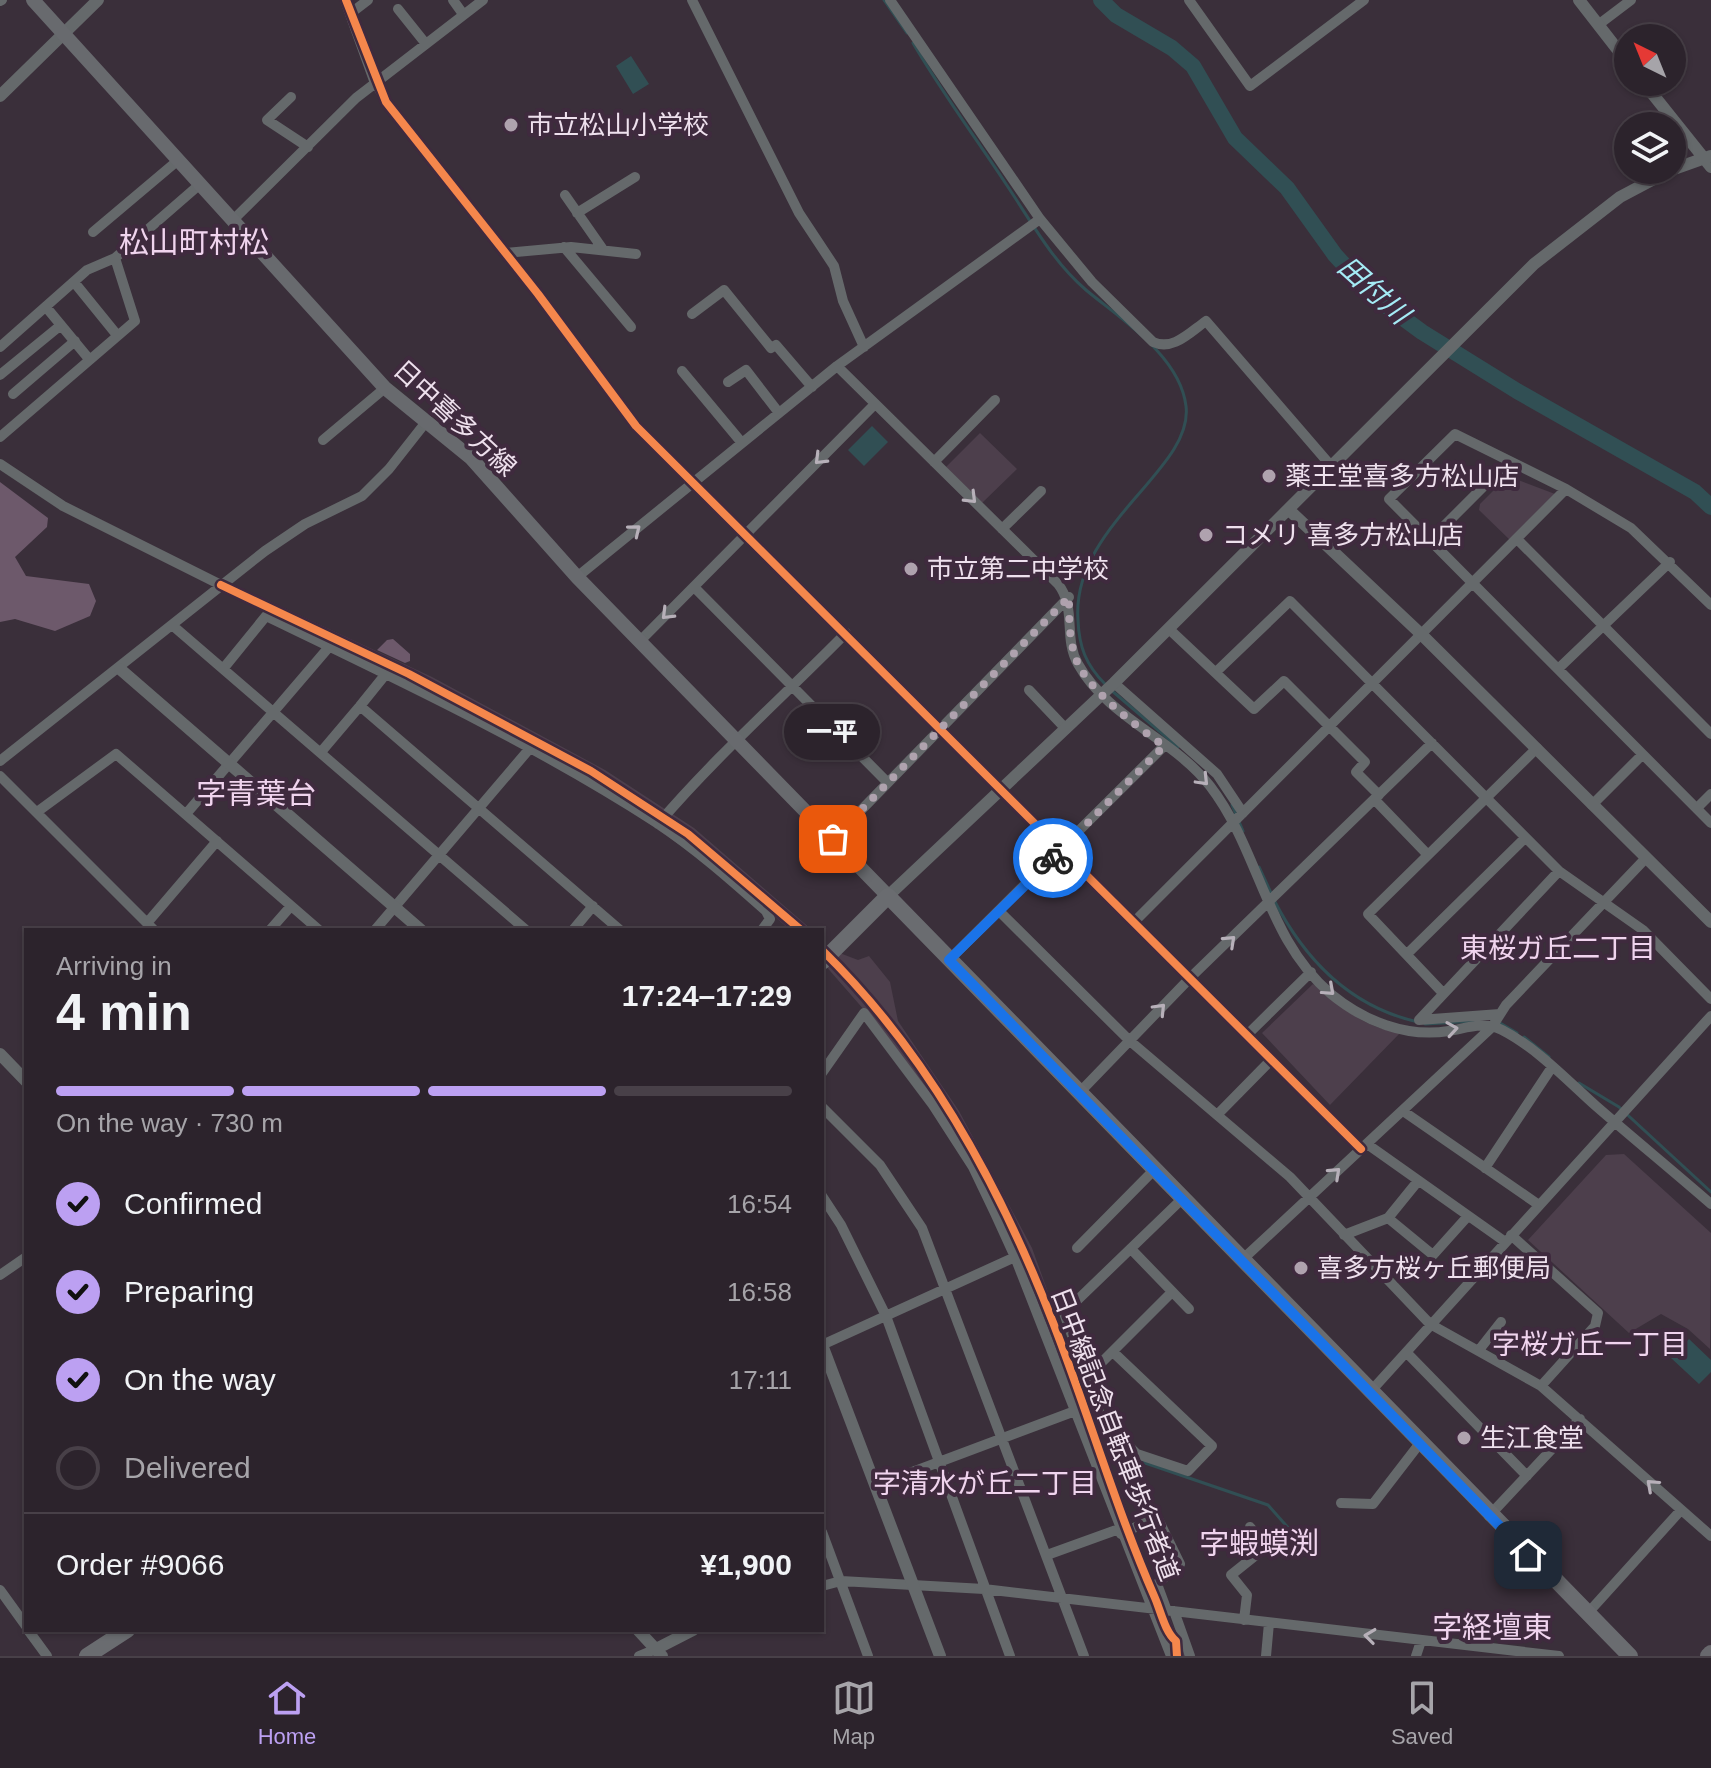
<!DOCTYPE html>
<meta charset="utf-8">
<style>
:root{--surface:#2c232c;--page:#382f38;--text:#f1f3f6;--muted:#a6a4a9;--line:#484048;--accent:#bca0f2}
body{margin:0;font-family:Helvetica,"Noto Sans JP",sans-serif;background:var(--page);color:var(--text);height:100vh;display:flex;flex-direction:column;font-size:30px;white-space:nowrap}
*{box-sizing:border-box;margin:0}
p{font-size:26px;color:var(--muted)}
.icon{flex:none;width:44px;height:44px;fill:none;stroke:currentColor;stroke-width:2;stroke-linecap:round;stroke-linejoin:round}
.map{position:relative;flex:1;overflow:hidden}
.sheet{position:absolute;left:24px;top:928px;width:800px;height:704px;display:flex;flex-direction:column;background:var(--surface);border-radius:0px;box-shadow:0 2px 6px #0004,0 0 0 2px var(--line)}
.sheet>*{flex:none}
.needle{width:52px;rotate:317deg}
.controls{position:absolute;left:1614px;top:24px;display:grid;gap:16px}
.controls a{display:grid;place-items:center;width:72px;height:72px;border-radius:50%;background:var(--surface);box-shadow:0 2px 6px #0004,0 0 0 2px var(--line);font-size:40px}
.pin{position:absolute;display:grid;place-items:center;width:68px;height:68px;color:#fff;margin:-34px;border-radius:16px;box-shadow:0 4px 12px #0006}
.courier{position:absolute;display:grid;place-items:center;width:80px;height:80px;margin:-40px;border:6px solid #1a73e8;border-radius:50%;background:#fff;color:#222;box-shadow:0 2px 10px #0007}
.bubble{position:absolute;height:56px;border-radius:28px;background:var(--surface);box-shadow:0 2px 6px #0004,0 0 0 2px var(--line);font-size:26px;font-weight:800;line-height:56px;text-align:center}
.headline em{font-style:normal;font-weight:800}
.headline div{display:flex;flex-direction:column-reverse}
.headline{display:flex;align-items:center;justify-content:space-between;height:136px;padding:0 32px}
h1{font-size:52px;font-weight:800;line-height:60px}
.bar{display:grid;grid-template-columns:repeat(4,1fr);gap:12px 8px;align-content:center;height:96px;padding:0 32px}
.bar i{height:10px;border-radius:6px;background:var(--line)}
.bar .current{background:var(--accent)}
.bar p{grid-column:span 4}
.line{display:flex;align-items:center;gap:20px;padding:0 32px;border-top:2px solid var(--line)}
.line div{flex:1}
ol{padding:0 32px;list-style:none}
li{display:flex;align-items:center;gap:24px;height:88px}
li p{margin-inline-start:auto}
li .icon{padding:8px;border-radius:50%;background:var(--accent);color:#111;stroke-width:4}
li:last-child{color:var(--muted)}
li i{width:44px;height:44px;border:4px solid var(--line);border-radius:50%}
.tab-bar{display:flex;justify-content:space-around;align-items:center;height:112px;border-top:2px solid var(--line);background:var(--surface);font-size:22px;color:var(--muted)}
.tab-bar a{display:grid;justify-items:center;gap:4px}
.tab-bar .current{color:var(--accent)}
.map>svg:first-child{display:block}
.green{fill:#4d3f4c}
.forest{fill:#6d596b}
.water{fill:#314f54}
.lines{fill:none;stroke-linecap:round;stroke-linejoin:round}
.stream{stroke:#314f54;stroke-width:3}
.river{stroke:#314f54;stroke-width:16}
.minor{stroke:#65696b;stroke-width:10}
.tertiary{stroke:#65696b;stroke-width:12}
.secondary{stroke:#686a6e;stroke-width:14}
.primary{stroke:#68686d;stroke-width:16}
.trunk{stroke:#6a6c70;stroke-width:16}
.cycleway-casing{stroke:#3f2a3e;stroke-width:13}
.cycleway{stroke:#f5874c;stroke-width:8}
.oneway{stroke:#b7b0b9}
.done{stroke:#afa2ae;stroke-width:8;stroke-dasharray:0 14.4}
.route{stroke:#1a73e8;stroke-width:10}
.poi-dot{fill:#afa2ae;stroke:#3f2a3e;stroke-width:3}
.labels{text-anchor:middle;stroke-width:8;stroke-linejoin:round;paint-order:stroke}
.poi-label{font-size:26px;fill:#eee0ed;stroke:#3f2a3e;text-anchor:start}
.street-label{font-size:26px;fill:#eee0ed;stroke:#3f2a3e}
.water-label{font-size:28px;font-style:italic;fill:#a5ebf5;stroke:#3f2a3e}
.neighbourhood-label{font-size:28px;fill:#f0d4ee;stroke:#3f2a3e}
.quarter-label{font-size:30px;fill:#f0d4ee;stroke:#3f2a3e}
</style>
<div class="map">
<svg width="1711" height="1656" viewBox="0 0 1711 1656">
<rect width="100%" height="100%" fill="#3a2f3a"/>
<!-- green -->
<path class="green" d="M980 433 1017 469 982 503 946 467Z
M1508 476 1555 494 1512 542 1479 510 1480 504Z
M228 582 432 677 605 770 694 828 812 930H790L746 891 540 748 220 588Z
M837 952 858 960 869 956 890 982 898 1021 959 1111 1032 1248 1162 1607 1154 1606 997 1213 886 1035 824 964Z
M1313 984C1341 1007 1363 1027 1400 1033L1330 1105 1262 1033Z
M1624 1154 1711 1233 1710 1349 1688 1329 1661 1314 1629 1333 1528 1240 1606 1155Z
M1159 1615H1168L1186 1656H1172Z"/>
<!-- forest -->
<path class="forest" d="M0 482 48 518 47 527 15 557 26 576 89 584 96 601 90 616 55 631 15 619 0 622Z
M393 639 410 654V661L405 663 377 650 387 640Z"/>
<!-- water -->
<path class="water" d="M631 56 649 84 633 94 616 66Z
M872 426 888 442 864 466 848 450Z
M1689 1339 1711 1360V1372L1699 1384 1671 1358Z"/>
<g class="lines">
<!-- stream -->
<path class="stream" d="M884 0 907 33
M913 43C941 91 975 137 1006 184 1031 221 1052 261 1086 290 1122 320 1180 356 1186 406 1194 470 1071 525 1078 620 1079 647 1086 665 1105 684
M1111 690 1178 747
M1232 805 1243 831
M1259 867 1271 893
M1274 900C1305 960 1351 1007 1418 1022
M1500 1023 1517 1033
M1425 1024 1477 1021
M1524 1037 1549 1057
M1579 1083 1619 1107 1711 1192
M1113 1452 1268 1505 1291 1531"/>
<!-- river -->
<path class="river" d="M1101 0 1116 15 1172 48 1193 66 1235 138 1287 188 1335 255 1373 296 1422 332 1517 391 1695 492 1711 507"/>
<!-- minor -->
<path class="minor" d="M453 0 463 14
M692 0 799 213 834 266 843 301 864 347
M890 0 1040 219 1092 282 1153 342C1173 351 1189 333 1206 321L1332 467
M1189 0 1250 86 1364 0
M0 1 2 0
M398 9 426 44
M351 13 368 0
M1598 25 1631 0
M376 83 386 102 538 294 636 426 1361 1149
M291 97 267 120 308 147
M565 195 602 248
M577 213 635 177
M233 220 356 98 483 0
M93 232 176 162
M564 247 631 327
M506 253 571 247 636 254
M74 282 117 335
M46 307 89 359
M692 314 724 290 771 348 776 345 812 387
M0 347 87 270 115 258
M837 366 1058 584C1077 608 1063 638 1078 664 1108 718 1174 739 1210 786 1260 851 1266 939 1331 994 1364 1021 1406 1038 1449 1031 1467 1028 1484 1021 1502 1030 1537 1048 1567 1080 1596 1106 1634 1139 1673 1171 1711 1204
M682 371 742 443
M0 375 61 325
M728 382 746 370 779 413
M13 394 75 341
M0 437 135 321 115 258 199 185
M323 440 385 388
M934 462 995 400
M0 464 63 506 221 585
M1002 529 1041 491
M1430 540 1507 463
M1518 540 1711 734
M577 577 837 366 1040 219
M694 587 887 782
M1711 605 1631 528 1566 489 1455 434 1389 499 1711 823
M172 625 526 930
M1169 629 1254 709 1284 681 1365 762 1356 772 1379 795
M640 641 875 404
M223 669 266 616C399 680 533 743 657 823 696 849 731 880 766 911L770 919 762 930
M1558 669 1670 562
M1216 672 1290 601 1559 871 1643 930 1711 999
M1114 683 1217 774 1243 813
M1029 690 1066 729
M360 706 385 675
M321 752 360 706 620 930
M0 761 265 551 305 524 362 496 389 469 426 422
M0 776 154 930
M1375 800 1428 855
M1592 805 1642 755
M1697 808 1711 794
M37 812 116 754 319 930
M186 814 329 647
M658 824C715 757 784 696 846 633
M833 839 1069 597
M1000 912 1130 1041 1290 1177 1430 1324 1541 1386 1711 1536
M1135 921 1566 489
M147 923 217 841
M270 930 291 906
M375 930 531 747
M573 930 593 906
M1407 954 1525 838
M949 960 1164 746
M1442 992 1368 914 1537 748
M1419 1020 1559 871
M1419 1020 1500 1014
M1248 1034 1311 972
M822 1073 864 1013 933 1105 973 1167 995 1213 1015 1257 1171 1656
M1079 1093 1191 977 1432 743
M822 1107 880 1165 922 1228 1084 1656
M1403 1111 1539 1205
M1217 1115 1272 1059
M1367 1144 1504 1241
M1485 1168 1552 1067
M822 1196 841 1225 886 1316 1010 1656
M1388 1218 1433 1255 1468 1216
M1344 1235 1388 1218 1418 1181
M1511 1235 1598 1313 1595 1326 1541 1386
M1077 1248 1154 1170
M1131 1249 1189 1309
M1243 1259 1492 1027 1506 1005 1646 858
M0 1275 26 1257
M822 1345 1015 1257
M1479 1350 1501 1322
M1113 1352 1212 1446 1188 1471 1137 1454 1102 1420 1064 1313 1182 1199
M1407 1353 1527 1476
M1086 1378 1172 1292
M1371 1391 1711 1016
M875 1486 1075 1411
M1341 1503 1373 1504 1420 1443
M1489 1516 1580 1419
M822 1532 868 1656
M1121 1534 1157 1517 1180 1564 1157 1584 1167 1611
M1047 1555 1119 1529
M822 1586 841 1581 984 1589 1559 1656
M0 1590 26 1626
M1174 1611 1190 1656
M1587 1614 1681 1510
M1244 1620 1247 1595 1231 1575 1266 1547 1250 1527
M28 1630 47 1656
M639 1656 656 1649
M1266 1656 1269 1623
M1416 1656 1421 1641"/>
<!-- tertiary -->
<path class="tertiary" d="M346 0 376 83
M1579 0 1628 63
M1643 82 1711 167
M0 96 98 0
M1289 510 1422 635 1711 922
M120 669 421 930
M888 896 1114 683 1534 264 1620 197 1671 170 1711 156
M0 1054 26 1081
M822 1345 940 1656
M638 1630 662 1656
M656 1649 693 1630"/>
<!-- secondary -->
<path class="secondary" d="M33 0 385 388 471 458 577 577 888 896"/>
<!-- primary -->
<path class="primary" d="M1708 1656 1711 1653"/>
<!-- trunk -->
<path class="trunk" d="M822 962 888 896 1630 1656
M87 1656 127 1630"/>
<!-- cycleway casing -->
<g class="cycleway-casing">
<path id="cycleway" d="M346 0 386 102 538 294 636 426 1361 1149
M221 585 409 674 591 771 688 834 801 930
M822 950C927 1052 1002 1190 1054 1325 1089 1415 1116 1509 1155 1598 1161 1612 1165 1632 1176 1641L1177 1656"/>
</g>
<!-- cycleway -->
<use href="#cycleway" class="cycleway"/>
</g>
<!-- one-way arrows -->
<defs><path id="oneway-chevron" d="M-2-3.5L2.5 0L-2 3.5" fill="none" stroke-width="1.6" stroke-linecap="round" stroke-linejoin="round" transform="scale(2)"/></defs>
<g class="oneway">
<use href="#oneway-chevron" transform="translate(820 459) rotate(135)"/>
<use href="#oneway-chevron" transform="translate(971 498) rotate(45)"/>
<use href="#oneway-chevron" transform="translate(635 530) rotate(-39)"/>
<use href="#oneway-chevron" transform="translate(667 614) rotate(135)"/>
<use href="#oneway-chevron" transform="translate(1203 780) rotate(46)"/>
<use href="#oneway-chevron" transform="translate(1230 941) rotate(-43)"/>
<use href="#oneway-chevron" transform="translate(1329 990) rotate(42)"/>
<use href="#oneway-chevron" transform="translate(1160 1009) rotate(-46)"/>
<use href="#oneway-chevron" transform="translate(1452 1029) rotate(-9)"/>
<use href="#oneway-chevron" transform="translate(1335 1173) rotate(-43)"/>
<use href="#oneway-chevron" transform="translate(1652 1485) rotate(-138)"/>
<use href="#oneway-chevron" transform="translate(1370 1636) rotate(-173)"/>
</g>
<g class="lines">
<!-- done -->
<path class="done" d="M833 839 1069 597C1069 618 1069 640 1076 659 1087 690 1138 727 1164 746L1053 858"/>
<!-- route -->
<path class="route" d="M1053 858 949 960 1528 1555"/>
</g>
<!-- markers -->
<g class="poi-dot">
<circle cx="511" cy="125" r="8"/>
<circle cx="1269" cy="476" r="8"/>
<circle cx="1206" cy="535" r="8"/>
<circle cx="911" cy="569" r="8"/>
<circle cx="1301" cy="1268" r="8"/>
<circle cx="1464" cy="1438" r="8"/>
</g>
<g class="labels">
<!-- poi labels -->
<g class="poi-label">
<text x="527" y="134">市立松山小学校</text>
<text x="1285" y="485">薬王堂喜多方松山店</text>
<text x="1222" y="544">コメリ 喜多方松山店</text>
<text x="927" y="578">市立第二中学校</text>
<text x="1317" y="1277">喜多方桜ヶ丘郵便局</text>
<text x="1480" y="1447">生江食堂</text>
</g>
<!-- street labels -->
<g class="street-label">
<text transform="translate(455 418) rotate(43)" y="9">日中喜多方線</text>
<text transform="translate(1115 1434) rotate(69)" y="9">日中線記念自転車歩行者道</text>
</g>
<!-- water labels -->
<g class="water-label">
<text transform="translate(1374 290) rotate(42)" y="10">田付川</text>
</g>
<!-- neighbourhood labels -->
<g class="neighbourhood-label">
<text x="1558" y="958">東桜ガ丘二丁目</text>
<text x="1590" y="1354">字桜ガ丘一丁目</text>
<text x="985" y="1493">字清水が丘二丁目</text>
</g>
<!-- quarter labels -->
<g class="quarter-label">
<text x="194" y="253">松山町村松</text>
<text x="256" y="804">字青葉台</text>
<text x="1259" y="1554">字蝦蟆渕</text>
<text x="1492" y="1638">字経壇東</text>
</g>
</g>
</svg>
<div class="controls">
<a><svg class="needle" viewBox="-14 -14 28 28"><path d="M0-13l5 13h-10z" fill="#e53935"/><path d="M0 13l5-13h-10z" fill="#a6a4a9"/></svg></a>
<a><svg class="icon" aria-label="layers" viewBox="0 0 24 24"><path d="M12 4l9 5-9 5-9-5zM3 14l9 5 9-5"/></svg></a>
</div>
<div class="pin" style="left:833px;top:839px;background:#ea580c"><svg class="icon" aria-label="bag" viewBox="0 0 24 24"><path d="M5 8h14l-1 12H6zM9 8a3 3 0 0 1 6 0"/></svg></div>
<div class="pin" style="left:1528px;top:1555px;background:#1f2937"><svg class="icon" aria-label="home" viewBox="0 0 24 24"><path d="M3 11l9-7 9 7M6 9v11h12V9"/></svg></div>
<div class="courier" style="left:1053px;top:858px"><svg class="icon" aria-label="bike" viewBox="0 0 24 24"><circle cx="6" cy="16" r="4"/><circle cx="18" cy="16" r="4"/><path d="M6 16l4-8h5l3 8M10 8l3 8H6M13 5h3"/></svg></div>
<div class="bubble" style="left:784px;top:704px;width:96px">一平</div>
<section class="sheet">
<div class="headline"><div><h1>4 min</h1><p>Arriving in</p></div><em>17:24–17:29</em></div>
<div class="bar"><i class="current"></i><i class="current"></i><i class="current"></i><i></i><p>On the way · 730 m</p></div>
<ol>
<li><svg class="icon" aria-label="check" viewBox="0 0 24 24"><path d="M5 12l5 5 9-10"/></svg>Confirmed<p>16:54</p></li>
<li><svg class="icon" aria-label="check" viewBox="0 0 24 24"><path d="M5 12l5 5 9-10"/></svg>Preparing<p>16:58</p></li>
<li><svg class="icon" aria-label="check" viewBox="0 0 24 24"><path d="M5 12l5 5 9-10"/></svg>On the way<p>17:11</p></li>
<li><i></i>Delivered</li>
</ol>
<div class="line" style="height:104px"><div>Order #9066</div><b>¥1,900</b></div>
</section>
</div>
<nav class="tab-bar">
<a class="current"><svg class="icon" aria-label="home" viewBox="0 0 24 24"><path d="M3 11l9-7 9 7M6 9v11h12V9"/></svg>Home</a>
<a><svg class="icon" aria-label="map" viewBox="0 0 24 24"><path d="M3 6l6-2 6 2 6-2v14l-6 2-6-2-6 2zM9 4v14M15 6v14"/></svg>Map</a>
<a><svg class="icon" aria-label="saved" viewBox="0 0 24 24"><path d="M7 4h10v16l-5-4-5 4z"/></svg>Saved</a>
</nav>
